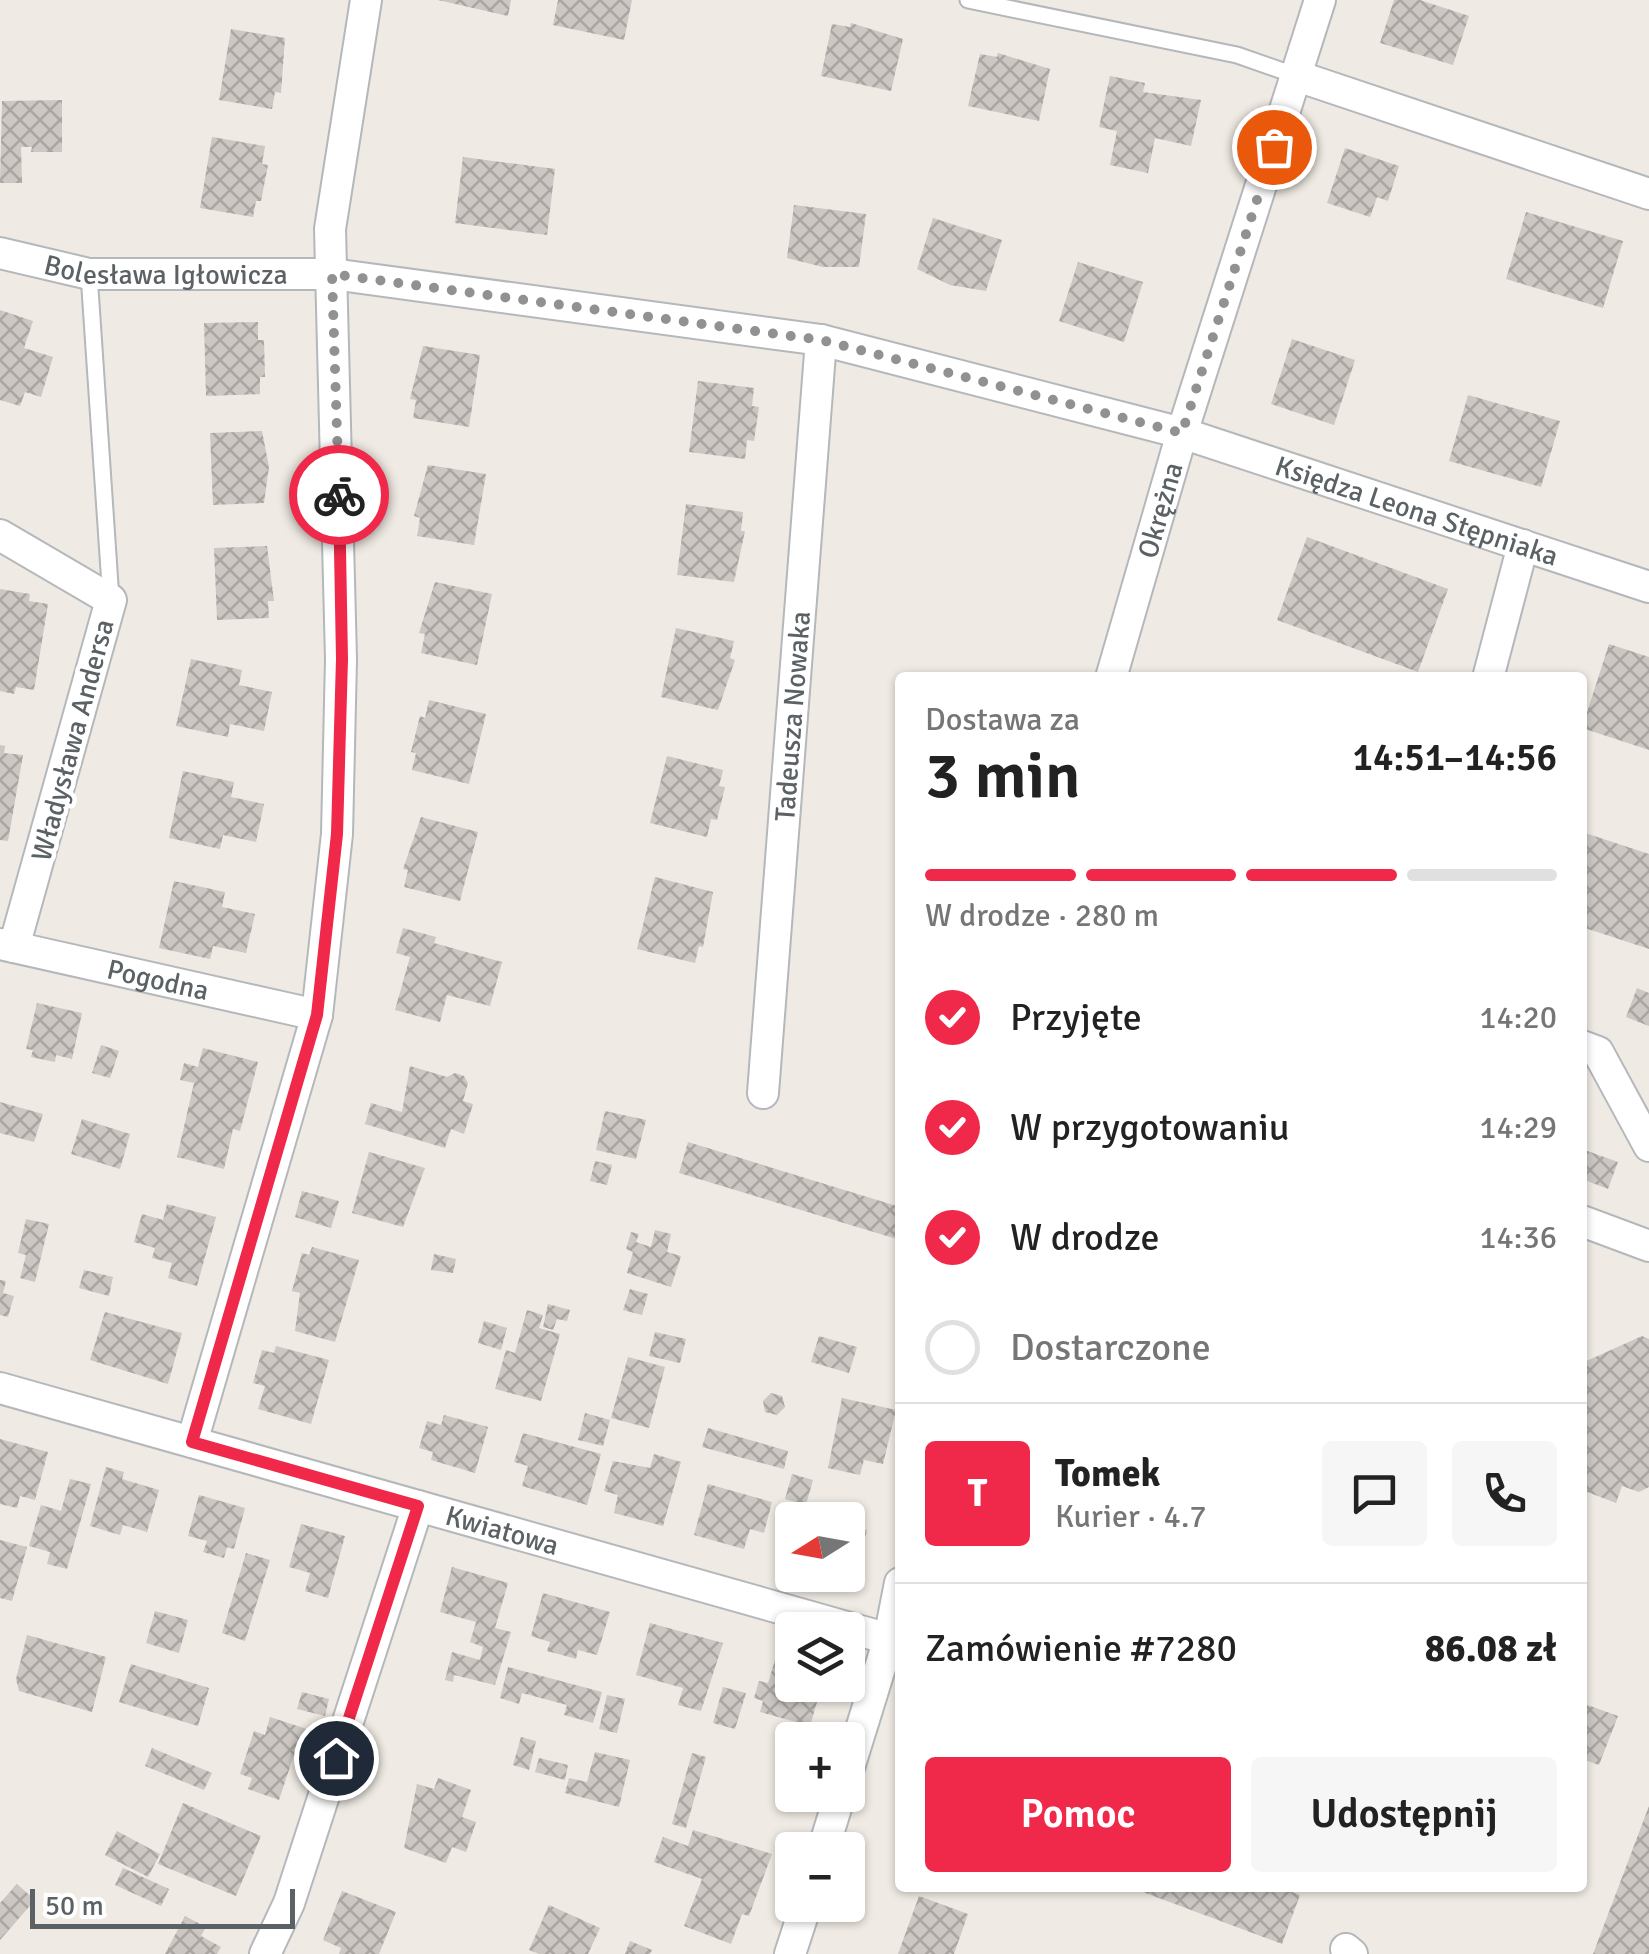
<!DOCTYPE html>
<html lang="pl">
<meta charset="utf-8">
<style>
:root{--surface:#fff;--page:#f6f6f6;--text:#222;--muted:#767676;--line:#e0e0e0;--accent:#f02849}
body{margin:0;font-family:Signika,sans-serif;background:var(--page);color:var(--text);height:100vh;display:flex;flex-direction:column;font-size:38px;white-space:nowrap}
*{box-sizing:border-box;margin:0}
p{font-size:32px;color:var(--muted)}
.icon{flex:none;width:55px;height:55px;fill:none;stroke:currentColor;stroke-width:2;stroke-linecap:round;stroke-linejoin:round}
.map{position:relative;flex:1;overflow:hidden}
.side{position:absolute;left:895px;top:672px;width:692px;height:1220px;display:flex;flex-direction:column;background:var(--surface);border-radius:10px;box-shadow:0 2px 8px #0004}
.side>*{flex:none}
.needle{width:65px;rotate:259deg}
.controls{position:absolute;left:775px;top:1502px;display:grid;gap:20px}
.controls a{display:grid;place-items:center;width:90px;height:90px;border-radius:10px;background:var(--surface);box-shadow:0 2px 8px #0004;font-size:50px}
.scale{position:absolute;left:30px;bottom:25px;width:265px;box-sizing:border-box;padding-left:10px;border:5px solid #5b6265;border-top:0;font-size:28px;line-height:35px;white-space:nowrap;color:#5b6265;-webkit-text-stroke:8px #fff;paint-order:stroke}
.pin{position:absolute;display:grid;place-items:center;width:85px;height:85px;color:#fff;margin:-42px;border:5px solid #fff;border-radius:50%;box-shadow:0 2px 10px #0007}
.courier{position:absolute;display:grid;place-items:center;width:100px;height:100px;margin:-50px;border:8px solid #f02849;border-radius:50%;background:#fff;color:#222;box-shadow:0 2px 12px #0007}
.head em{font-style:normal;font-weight:600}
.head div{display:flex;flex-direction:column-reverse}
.head{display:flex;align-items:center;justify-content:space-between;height:170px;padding:0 30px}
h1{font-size:65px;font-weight:600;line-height:75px}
.bar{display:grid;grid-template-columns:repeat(4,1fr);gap:15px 10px;align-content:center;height:120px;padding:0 30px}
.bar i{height:12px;border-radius:8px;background:var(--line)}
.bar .current{background:var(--accent)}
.bar p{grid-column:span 4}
.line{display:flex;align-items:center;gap:25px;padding:0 30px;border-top:2px solid var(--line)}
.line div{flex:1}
.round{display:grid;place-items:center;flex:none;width:105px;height:105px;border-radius:10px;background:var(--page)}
ol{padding:0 30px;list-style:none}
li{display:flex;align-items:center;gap:30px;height:110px}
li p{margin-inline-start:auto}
li .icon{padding:10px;border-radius:50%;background:var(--accent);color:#fff;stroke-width:4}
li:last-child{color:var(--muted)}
li i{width:55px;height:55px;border:5px solid var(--line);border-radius:50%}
.primary-button{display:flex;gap:20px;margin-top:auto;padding:20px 30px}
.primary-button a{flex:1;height:115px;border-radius:10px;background:var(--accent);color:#fff;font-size:40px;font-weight:600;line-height:115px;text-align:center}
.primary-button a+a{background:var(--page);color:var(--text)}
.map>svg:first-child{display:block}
.building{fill:url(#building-cross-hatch)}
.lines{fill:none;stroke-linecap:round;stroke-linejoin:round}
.service-casing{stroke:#b4b8bb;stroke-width:19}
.minor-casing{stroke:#b4b8bb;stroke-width:34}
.service{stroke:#fff;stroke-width:15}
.minor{stroke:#fff;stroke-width:30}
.done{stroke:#8f9291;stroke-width:10;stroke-dasharray:0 18}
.route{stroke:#f02849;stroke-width:12}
.labels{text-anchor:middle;stroke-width:9;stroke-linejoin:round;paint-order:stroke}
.street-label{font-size:28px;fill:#5b6265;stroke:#fff}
</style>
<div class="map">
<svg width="1649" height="1954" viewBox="0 0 1649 1954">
<defs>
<pattern id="building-cross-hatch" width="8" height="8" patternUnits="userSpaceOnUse" patternTransform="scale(2.5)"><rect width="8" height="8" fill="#ccc7c3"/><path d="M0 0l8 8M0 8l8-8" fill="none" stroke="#a9a5a2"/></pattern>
</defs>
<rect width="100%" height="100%" fill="#efeae3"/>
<!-- building -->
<path class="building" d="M438 0H511L508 16Z
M558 0H632L624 40 553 25Z
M1394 0H1420L1469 16 1453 65 1380 43Z
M851 23 903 39 891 91 821 76 832 24 850 27Z
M231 29 285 38 281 93 275 92 272 109 219 100Z
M998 53 1050 69 1039 121 968 106 980 54 997 57Z
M1110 76 1145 83 1143 92 1201 100 1191 146 1155 138 1148 173 1110 165 1117 131 1099 127Z
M62 100V152H31L32 147H21L22 183H0L2 101Z
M212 137 265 146 262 164 268 165 261 201H256L253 217 200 208Z
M1345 148 1399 166 1388 201 1377 197 1370 217 1327 203Z
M463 157 555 169 547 235 455 223Z
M794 205 866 214 859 267H823L787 258Z
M1526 212 1623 241 1603 308 1506 279Z
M933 218 1002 240 986 291 950 285 917 269Z
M1078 262 1143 282 1124 342 1059 321Z
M0 310 33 321 24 348 53 357 41 397 25 392 20 406 0 400Z
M258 322V340H264L265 377H260V394L206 396 204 323Z
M1292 339 1355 360 1334 425 1271 404Z
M423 346 480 355 469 427 413 418 416 400 410 399Z
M698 381 754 388 752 406 759 407 754 441 747 440 745 459 689 452Z
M1468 395 1560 421 1541 487 1449 461Z
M262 431 269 467 264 503 213 505 210 433Z
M428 465 486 474 474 545 417 536 420 518 414 516Z
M686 504 743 512 741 531H745L734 582 677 575Z
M1307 537 1448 589 1418 672 1277 620Z
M267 546 274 601H268L269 618 217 620 214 548Z
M435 582 492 594 477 665 421 653 425 634 419 633Z
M0 589 30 594 29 601 48 604 34 690 16 687 14 694 0 691Z
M676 628 734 641 730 658 735 660 718 710 661 697Z
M1609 644 1649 657V750L1582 728Z
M191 659 242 670 239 685 272 692 264 731 230 724 228 737 176 726Z
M429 700 486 714 469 784 412 770 416 753 411 752 420 716 425 718Z
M0 745 5 746 4 753 23 755 8 841 0 840Z
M667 756 723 770 719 786 725 787 717 820 711 819 707 837 650 823Z
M183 771 234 782 231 797 264 804 256 842 223 835 220 849 169 838Z
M421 817 478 832 460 901 404 887 408 870 403 869Z
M1582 832 1649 854V949L1582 927Z
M655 877 713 892 703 947 699 946 695 963 637 949Z
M174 881 225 892 222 907 255 914 246 953 213 946 210 959 159 948Z
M403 928 436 937 434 943 502 962 490 1006 447 995 440 1022 395 1010 410 957 396 953Z
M1637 988 1649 993V1026L1626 1017Z
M37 1003 82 1013 72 1059 56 1055 55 1062 31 1057 33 1050 26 1049Z
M101 1045 119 1051 110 1078 92 1073Z
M203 1048 258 1062 240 1131 233 1129 224 1169 177 1157 194 1083 180 1080 184 1063 198 1067Z
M410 1066 447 1077 455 1073 464 1076 468 1083 463 1101 473 1104 464 1134 451 1129 445 1148 365 1124 371 1103 402 1112Z
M0 1102 43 1114 34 1142 0 1133Z
M605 1111 646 1120 636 1159 596 1150Z
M82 1119 130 1134 120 1169 71 1154Z
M688 1142 900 1207V1240L679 1173Z
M1582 1149 1618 1162 1608 1189 1582 1179Z
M369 1152 425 1168 403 1227 352 1213Z
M595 1161 612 1165 607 1185 590 1181Z
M302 1191 339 1201 331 1228 295 1217Z
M167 1204 216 1217 197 1286 168 1278 172 1263 152 1258 155 1248 134 1242 142 1214 163 1220Z
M26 1219 49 1224 35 1282 20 1278 26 1255 18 1253Z
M655 1230 671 1234 667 1252 681 1256 671 1287 627 1273 633 1252 626 1249 631 1232 639 1234 636 1242 651 1247Z
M312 1247 359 1260 335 1342 295 1331 300 1293 292 1291 302 1253 309 1255Z
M434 1254 456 1259 453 1273 431 1270Z
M84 1270 113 1277 109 1296 79 1288Z
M0 1280 6 1281 3 1293 14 1296 8 1317 0 1315Z
M630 1289 648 1294 642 1315 623 1310Z
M548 1304 570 1310 567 1321 557 1319 553 1330 543 1327Z
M527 1310 543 1315 539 1328 560 1334 541 1401 495 1389 506 1350 515 1353Z
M105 1312 182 1333 168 1384 90 1360Z
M484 1321 507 1328 501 1350 478 1343Z
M655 1332 686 1339 680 1363 649 1356Z
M819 1336 857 1347 849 1373 811 1362Z
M1642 1336 1649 1339V1487L1639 1492 1622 1486 1616 1503 1582 1490V1363Z
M276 1346 329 1360 311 1424 258 1409 265 1386 253 1383 262 1350 274 1353Z
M628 1357 665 1367 649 1428 611 1418Z
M771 1393 782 1396 785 1407 777 1415 765 1412 763 1401Z
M842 1398 896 1410 883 1464 864 1460 860 1475 828 1468Z
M585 1413 610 1420 603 1446 578 1440Z
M444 1415 488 1427 475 1473 431 1460 433 1452 419 1448 427 1421 441 1425Z
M708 1428 788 1451 784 1469 702 1447Z
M523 1433 601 1454 587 1505 522 1486 528 1466 514 1462Z
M0 1439 48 1452 35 1500 20 1496 17 1508 0 1504Z
M654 1454 681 1462 663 1526 614 1513 618 1495 604 1491 613 1461 650 1468Z
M106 1467 124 1472 122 1479 159 1490 147 1532 123 1525 120 1535 90 1526Z
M792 1474 813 1480 806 1505 785 1499Z
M70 1479 91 1484 67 1569 47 1564 50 1552 29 1546 41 1505 61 1511Z
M708 1484 772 1502 764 1533 750 1529 744 1549 694 1535Z
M199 1495 245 1508 234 1549 227 1547 224 1558 203 1552 207 1541 188 1536Z
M301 1524 345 1536 328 1598 305 1591 310 1573 289 1567Z
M848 1525 867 1530 852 1581 834 1576 848 1575Z
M0 1540 27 1547 12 1601 0 1598Z
M246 1553 270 1560 245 1641 222 1633Z
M452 1567 508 1583 495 1628 511 1632 495 1685 454 1675 453 1682 445 1680 452 1652 480 1660 483 1647 470 1642 476 1622 440 1612Z
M543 1593 610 1612 597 1655 578 1650 576 1659 562 1655 547 1651 550 1642 531 1636Z
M155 1611 188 1620 179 1653 146 1643Z
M650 1623 723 1643 701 1711 678 1705 683 1688 636 1675Z
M27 1635 106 1657 92 1712 19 1691 16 1679Z
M776 1657 792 1662V1685H822L810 1726 760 1712 763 1701 754 1698 759 1681 768 1683Z
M131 1664 209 1688 198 1726 119 1702Z
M508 1667 602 1692 593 1723 564 1715 567 1705 522 1693 519 1704 500 1698Z
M723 1687 746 1693 735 1729 713 1723Z
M302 1692 329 1699 325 1716 297 1709Z
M607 1695 625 1699 617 1733 599 1729Z
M1582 1703 1618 1716 1599 1765 1582 1759Z
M270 1717 325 1735 320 1753 297 1746 279 1800 248 1789 252 1778 240 1774 254 1731 265 1735Z
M521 1737 536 1741 529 1770 513 1765Z
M152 1748 212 1773 204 1790 145 1766Z
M595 1752 630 1760 619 1807 565 1793 569 1778 587 1782Z
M692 1753 706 1757 686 1828 672 1824Z
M539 1758 568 1765 565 1780 535 1772Z
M438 1778 471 1790 462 1817 476 1822 466 1852 452 1847 446 1863 404 1848 417 1784 434 1789Z
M183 1803 261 1836 236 1896 158 1864Z
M1649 1806V1954H1593Z
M693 1830 772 1854 749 1916 742 1914 731 1944 684 1926 702 1879 654 1862 663 1837 688 1846Z
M117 1831 160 1854 148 1877 105 1855Z
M123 1868 169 1889 161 1906 115 1885Z
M17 1884 35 1900 0 1940V1903Z
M1132 1888H1281L1300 1895 1282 1944Z
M342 1891 396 1912 379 1954H339L341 1948 323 1940Z
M919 1896 968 1914 954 1954H898Z
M549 1905 600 1928 588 1954H539L529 1950Z
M185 1916 206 1927 201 1936 221 1947 217 1954H165Z
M630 1941 652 1950 650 1954H625Z"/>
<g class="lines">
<!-- service casing -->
<g class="service-casing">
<path id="service" d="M968 0 1237 55 1297 76
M89 274 111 600"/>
</g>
<!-- minor casing -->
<g class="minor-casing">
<g id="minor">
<path d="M1297 76 1649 194"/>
<path id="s1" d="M0 253 89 274H332L821 340 1182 433 1649 587"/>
<path d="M0 535 111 600 14 947"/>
<path id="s2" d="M1111 678 1182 433 1320 0"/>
<path d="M1488 678 1523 545"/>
<path id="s3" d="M0 944 317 1015"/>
<path d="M1582 1046 1598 1052 1649 1146"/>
<path id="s4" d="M763 1093 821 340"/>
<path d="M1582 1221 1649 1246"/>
<path id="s5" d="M0 1388 889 1639"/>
<path d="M192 1442 317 1015 337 834 341 659 330 229 366 0"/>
<path d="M848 1771 889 1639 900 1583"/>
<path d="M823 1850 840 1795"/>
<path d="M1346 1949 1352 1954"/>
<path d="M265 1954 289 1903 418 1506"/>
<path d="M790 1954 806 1905"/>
</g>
</g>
<!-- service -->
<use href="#service" class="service"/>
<!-- minor -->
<use href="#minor" class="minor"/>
</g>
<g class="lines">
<!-- done -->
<path class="done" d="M339 495 332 274 821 340 1182 433 1274 147"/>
<!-- route -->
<path class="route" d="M336 1758 418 1506 192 1442 317 1015 337 834 342 659 339 495"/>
</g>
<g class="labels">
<!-- street labels -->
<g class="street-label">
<text dy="10" stroke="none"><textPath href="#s1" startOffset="168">Bolesława Igłowicza</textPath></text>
<text dy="10" stroke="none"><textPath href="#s2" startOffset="175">Okrężna</textPath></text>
<text dy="10" stroke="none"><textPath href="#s1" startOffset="1448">Księdza Leona Stępniaka</textPath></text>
<text dy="10" stroke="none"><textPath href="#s4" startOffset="378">Tadeusza Nowaka</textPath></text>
<text transform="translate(72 740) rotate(-75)" y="10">Władysława Andersa</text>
<text dy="10" stroke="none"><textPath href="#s3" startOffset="162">Pogodna</textPath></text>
<text dy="10" stroke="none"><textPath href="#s5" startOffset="522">Kwiatowa</textPath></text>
</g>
</g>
</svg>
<div class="controls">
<a><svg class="needle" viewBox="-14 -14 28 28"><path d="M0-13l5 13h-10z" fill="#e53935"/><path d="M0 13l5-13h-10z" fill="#767676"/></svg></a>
<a><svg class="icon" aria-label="layers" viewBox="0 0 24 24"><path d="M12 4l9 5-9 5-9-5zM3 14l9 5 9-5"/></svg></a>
<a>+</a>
<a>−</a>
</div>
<div class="scale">50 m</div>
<div class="pin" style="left:1274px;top:147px;background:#ea580c"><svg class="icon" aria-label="bag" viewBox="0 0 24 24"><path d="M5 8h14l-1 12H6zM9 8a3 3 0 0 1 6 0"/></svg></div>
<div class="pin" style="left:336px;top:1758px;background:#1f2937"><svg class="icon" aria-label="home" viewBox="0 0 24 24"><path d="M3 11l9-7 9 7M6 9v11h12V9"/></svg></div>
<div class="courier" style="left:339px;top:495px"><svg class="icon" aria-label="bike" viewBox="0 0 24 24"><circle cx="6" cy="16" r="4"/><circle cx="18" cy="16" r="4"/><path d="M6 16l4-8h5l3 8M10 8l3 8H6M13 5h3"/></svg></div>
<section class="side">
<div class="head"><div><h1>3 min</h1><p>Dostawa za</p></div><em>14:51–14:56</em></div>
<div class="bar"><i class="current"></i><i class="current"></i><i class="current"></i><i></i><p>W drodze · 280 m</p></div>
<ol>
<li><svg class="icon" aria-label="check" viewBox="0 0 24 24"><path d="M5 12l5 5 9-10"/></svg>Przyjęte<p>14:20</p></li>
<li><svg class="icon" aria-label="check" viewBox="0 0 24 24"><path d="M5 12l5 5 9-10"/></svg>W przygotowaniu<p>14:29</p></li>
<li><svg class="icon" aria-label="check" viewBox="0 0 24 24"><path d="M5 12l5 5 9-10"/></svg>W drodze<p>14:36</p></li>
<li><i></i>Dostarczone</li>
</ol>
<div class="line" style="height:180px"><b class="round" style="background:var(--accent);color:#fff">T</b><div><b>Tomek</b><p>Kurier · 4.7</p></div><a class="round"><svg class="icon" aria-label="chat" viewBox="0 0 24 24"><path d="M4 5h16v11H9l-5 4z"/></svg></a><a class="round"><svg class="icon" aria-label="phone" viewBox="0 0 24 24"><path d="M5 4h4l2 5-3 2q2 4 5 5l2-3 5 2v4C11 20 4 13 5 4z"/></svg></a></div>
<div class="line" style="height:130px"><div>Zamówienie #7280</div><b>86.08 zł</b></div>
<div class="primary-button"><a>Pomoc</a><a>Udostępnij</a></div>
</section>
</div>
